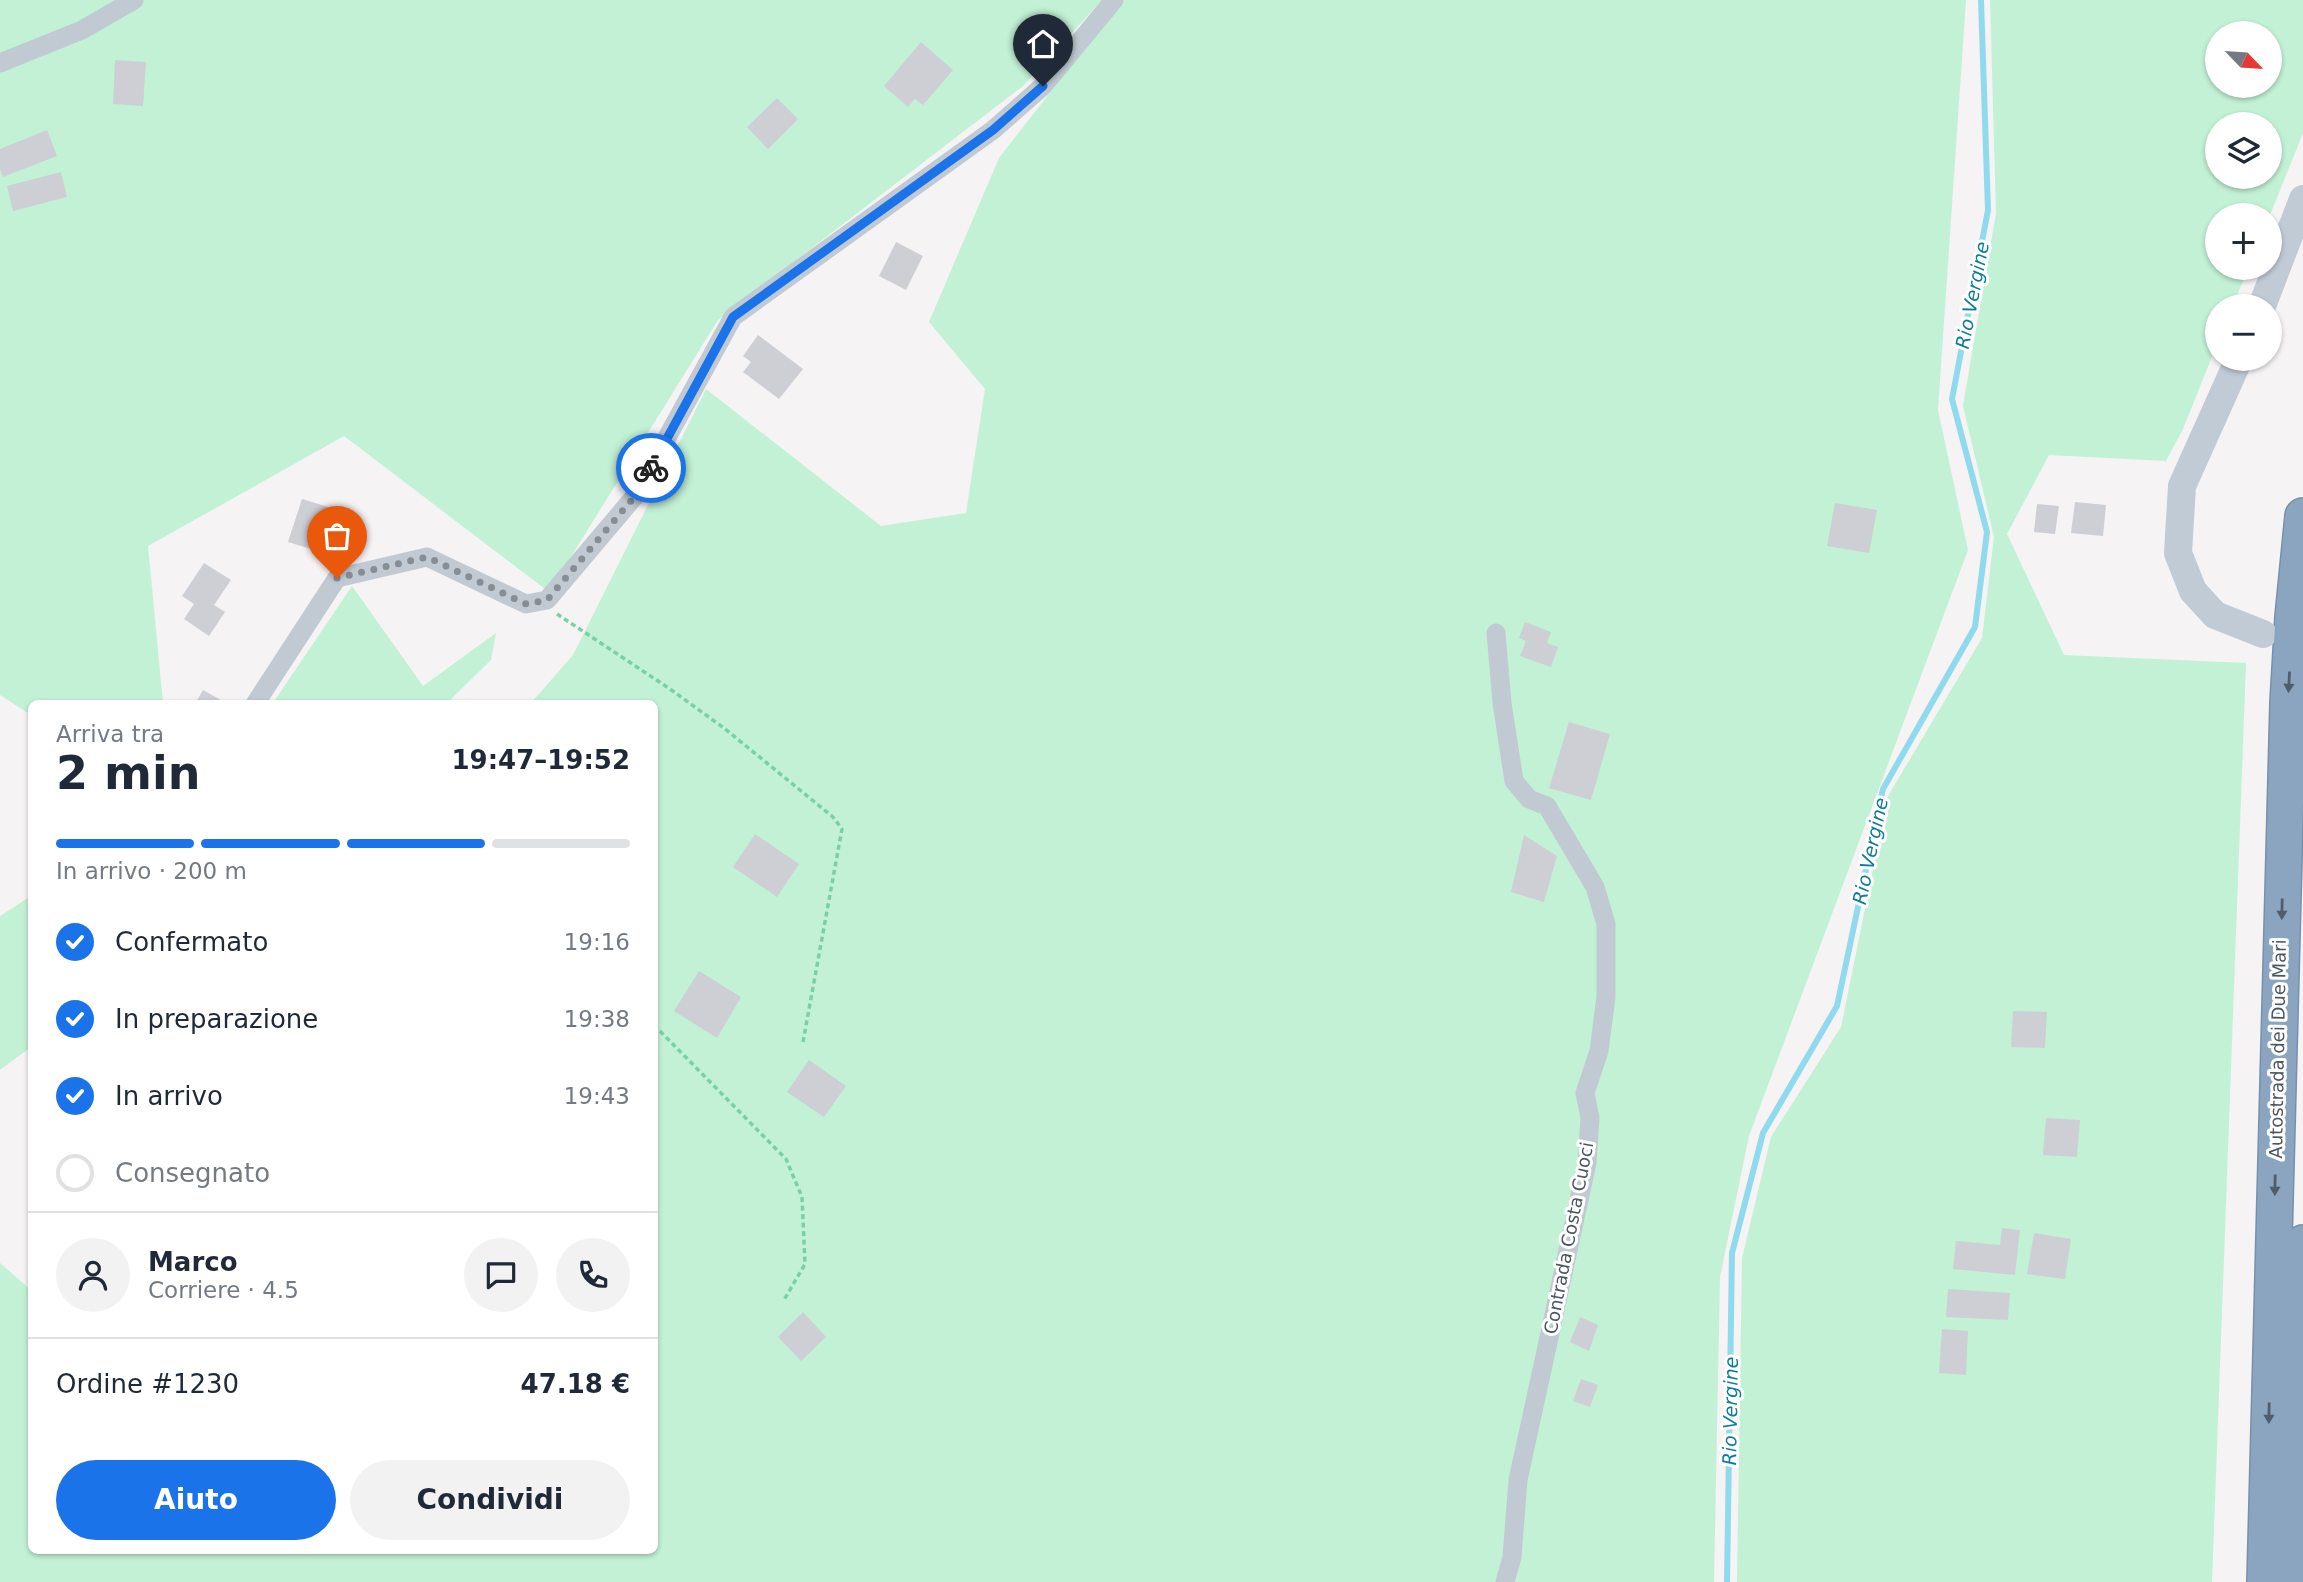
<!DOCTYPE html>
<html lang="it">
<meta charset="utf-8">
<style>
:root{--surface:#fff;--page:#f2f2f3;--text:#1f2937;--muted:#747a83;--line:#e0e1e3;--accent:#1a73e8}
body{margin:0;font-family:"DejaVu Sans",sans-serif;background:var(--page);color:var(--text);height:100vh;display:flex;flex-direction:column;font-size:26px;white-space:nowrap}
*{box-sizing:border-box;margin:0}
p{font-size:23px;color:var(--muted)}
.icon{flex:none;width:38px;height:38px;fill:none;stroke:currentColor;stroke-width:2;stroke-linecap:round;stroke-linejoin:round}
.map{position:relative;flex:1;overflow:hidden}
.panel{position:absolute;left:28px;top:700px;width:630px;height:854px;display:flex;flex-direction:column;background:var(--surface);border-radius:10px;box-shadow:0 2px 5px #0004}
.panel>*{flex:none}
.needle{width:46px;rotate:115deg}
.controls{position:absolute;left:2205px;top:21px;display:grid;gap:14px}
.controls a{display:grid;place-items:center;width:77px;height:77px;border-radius:50%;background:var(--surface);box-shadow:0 2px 5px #0004;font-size:35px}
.pin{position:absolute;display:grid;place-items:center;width:60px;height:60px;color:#fff;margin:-72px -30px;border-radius:50% 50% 50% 0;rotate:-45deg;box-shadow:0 0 7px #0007}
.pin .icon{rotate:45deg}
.courier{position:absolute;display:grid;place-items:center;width:70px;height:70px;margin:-35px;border:5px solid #1a73e8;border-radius:50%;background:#fff;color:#222;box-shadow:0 2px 9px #0007}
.summary em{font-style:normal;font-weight:800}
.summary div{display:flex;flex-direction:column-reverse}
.summary{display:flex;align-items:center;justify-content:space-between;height:119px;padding:0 28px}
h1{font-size:46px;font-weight:800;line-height:52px}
.bar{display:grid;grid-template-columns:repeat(4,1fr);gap:10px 7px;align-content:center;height:84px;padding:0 28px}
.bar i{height:9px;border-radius:5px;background:var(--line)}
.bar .active{background:var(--accent)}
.bar p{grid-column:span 4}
.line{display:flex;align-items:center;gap:18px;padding:0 28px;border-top:2px solid var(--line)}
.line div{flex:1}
.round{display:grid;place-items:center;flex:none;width:74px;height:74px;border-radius:37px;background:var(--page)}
ol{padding:0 28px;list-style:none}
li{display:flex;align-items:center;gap:21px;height:77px}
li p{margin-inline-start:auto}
li .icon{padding:7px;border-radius:50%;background:var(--accent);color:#fff;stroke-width:4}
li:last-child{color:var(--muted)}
li i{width:38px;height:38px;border:4px solid var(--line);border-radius:50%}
.primary-button{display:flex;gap:14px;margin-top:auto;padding:14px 28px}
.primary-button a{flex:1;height:80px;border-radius:42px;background:var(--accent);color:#fff;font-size:28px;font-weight:800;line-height:80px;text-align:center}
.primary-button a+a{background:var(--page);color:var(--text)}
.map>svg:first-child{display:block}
.green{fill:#c3f1d5;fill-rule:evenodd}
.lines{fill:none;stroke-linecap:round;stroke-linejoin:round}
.stream{stroke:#90daee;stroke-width:6}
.building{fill:#cdcfd5}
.highway-casing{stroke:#7690ad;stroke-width:38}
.path{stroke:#7ad0a6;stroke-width:3.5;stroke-dasharray:5 3.5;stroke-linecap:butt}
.street{stroke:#c1cad2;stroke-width:19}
.secondary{stroke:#c1cbd6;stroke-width:28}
.highway{stroke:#8ba5c1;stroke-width:35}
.oneway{fill:#505e6b}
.done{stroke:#868d94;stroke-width:7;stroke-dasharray:0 12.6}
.route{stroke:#1a73e8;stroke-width:9}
.labels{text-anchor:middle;stroke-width:6;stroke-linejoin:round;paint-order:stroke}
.street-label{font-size:18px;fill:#4a5661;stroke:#fff}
.water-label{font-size:19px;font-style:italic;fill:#0c7c9b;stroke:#fff}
</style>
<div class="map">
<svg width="2303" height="1582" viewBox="0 0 2303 1582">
<rect width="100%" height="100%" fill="#f5f3f3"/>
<!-- green -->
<path class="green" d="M0 0H1102L1023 86 718 320 549 592 344 436 148 546 163 703 32 704 31 715 0 695Z
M1122 0H1966L1938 410 1968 550 1749 1136 1720 1277 1714 1582H0V1263L31 1290 32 1550H654V704L531 703 573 655 706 389 881 526 966 513 985 389 929 322 999 158Z
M1990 0H2303V133L2270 215H2217V268H2248L2233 306H2217V344L2183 429 2166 461 2049 455 2007 534 2064 655 2246 663 2212 1582H1737L1742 1258 1771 1137 1841 1027 1888 796 1982 638 1994 537 1963 406 1996 213ZM2217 33H2270V86H2217ZM2217 124H2270V177H2217Z
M352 586 423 686 496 633 491 660 447 703H273Z
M31 896V1047L0 1070V916Z"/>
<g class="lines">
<!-- stream -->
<path class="stream" d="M1727 1582 1732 1253 1763 1133 1837 1006 1883 789 1975 627 1987 532 1952 399 1988 210 1981 0"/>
</g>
<!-- building -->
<path class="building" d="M921 42 953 70 923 105 915 99 908 107 884 86Z
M115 60 146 62 143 106 113 104Z
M777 98 798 119 768 149 747 127Z
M47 130 57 156 3 177 0 169V149Z
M61 172 67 197 13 211 7 186Z
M896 242 923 256 906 290 879 276Z
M758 335 803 369 779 399 743 372 751 362 743 356Z
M302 499 361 517 347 560 288 542Z
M2075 502 2106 505 2103 536 2071 533Z
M1835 503 1877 510 1869 553 1827 546Z
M2037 504 2059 506 2055 534 2034 532Z
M204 563 231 580 214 605 225 612 209 636 184 619 194 604 182 596Z
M1525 622 1551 632 1547 643 1558 647 1551 667 1520 656 1526 641 1519 638Z
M203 690 228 704H195Z
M1569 722 1610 734 1591 800 1549 788Z
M755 834 799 864 777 897 733 867Z
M1524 835 1557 856 1544 902 1511 892Z
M699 971 741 997 717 1038 674 1011Z
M2013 1011 2047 1012 2045 1048 2011 1047Z
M809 1060 846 1086 824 1117 787 1092Z
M2046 1118 2080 1120 2077 1157 2043 1155Z
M2002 1228 2020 1230 2015 1275 1953 1269 1956 1241 2000 1245Z
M2034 1233 2071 1239 2065 1279 2027 1274Z
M1948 1289 2010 1293 2008 1320 1946 1317Z
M803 1312 826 1337 801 1361 778 1337Z
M1580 1317 1598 1325 1589 1351 1570 1342Z
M1942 1329 1968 1331 1966 1375 1939 1373Z
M1581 1379 1598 1385 1590 1407 1573 1401Z"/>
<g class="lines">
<!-- highway casing -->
<g class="highway-casing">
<path id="highway" d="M2265 1582 2288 703 2293 617 2303 516
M2295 1582 2303 1243"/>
</g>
<!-- path -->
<path class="path" d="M557 614 670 689 724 728 833 817 842 829 803 1042
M654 1025 786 1159 802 1197 805 1264 784 1300"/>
<!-- street -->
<path class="street" d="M0 63 82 30 134 0
M1496 633 1502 703 1514 781 1529 799 1547 806 1595 887 1606 924V997L1599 1051 1585 1093 1590 1118 1587 1163 1518 1480 1512 1557 1505 1582
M255 704 337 578 427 557 526 604 547 600 635 496 733 317 993 130 1043 86 1114 0"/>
<!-- secondary -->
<path class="secondary" d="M2262 306 2303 199
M2239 359 2182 486 2178 553 2193 591 2215 615 2263 634"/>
<!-- highway -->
<use href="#highway" class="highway"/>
</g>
<!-- one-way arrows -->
<defs><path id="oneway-solid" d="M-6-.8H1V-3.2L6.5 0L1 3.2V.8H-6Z" transform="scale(1.75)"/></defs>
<g class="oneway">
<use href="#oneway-solid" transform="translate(2289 682) rotate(93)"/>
<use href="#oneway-solid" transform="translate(2282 909) rotate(91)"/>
<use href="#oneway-solid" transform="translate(2275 1185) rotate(91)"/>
<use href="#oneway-solid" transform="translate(2269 1413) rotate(91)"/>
</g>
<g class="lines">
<!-- done -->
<path class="done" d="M337 578 427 557 526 604 547 600 635 496 651 468"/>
<!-- route -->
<path class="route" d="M651 468 733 317 993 130 1043 86"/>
</g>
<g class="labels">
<!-- street labels -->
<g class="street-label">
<text transform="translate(2278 1049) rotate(-89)" y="6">Autostrada dei Due Mari</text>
<text transform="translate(1569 1238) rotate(-79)" y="6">Contrada Costa Cuoci</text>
</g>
<!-- water labels -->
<g class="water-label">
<text transform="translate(1972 295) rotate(-79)" y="7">Rio Vergine</text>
<text transform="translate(1870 851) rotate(-78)" y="7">Rio Vergine</text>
<text transform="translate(1730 1411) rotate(-89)" y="7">Rio Vergine</text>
</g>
</g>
</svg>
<div class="controls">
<a><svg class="needle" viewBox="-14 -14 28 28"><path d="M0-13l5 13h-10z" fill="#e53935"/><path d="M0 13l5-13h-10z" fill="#747a83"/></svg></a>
<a><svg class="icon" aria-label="layers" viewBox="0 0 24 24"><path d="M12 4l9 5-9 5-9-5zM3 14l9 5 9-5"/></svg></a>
<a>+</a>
<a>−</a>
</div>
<div class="pin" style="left:337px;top:578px;background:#ea580c"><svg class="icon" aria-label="bag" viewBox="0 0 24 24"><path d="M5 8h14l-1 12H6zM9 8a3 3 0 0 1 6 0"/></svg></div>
<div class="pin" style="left:1043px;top:86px;background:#1f2937"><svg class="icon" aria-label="home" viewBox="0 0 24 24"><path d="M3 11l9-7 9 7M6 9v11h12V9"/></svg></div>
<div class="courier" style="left:651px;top:468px"><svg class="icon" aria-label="bike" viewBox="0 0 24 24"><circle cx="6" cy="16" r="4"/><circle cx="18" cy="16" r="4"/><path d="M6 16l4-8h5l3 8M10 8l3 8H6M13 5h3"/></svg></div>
<section class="panel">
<div class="summary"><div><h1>2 min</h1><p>Arriva tra</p></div><em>19:47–19:52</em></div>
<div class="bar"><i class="active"></i><i class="active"></i><i class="active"></i><i></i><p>In arrivo · 200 m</p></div>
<ol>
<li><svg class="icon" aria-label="check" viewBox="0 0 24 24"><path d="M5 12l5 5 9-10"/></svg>Confermato<p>19:16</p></li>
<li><svg class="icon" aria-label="check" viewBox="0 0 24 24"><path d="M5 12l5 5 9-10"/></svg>In preparazione<p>19:38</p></li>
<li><svg class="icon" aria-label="check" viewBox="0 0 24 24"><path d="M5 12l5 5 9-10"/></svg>In arrivo<p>19:43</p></li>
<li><i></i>Consegnato</li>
</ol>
<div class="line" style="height:126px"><a class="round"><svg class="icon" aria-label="person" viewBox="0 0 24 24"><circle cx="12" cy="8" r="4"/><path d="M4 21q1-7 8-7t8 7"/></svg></a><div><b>Marco</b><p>Corriere · 4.5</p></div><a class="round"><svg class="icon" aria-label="chat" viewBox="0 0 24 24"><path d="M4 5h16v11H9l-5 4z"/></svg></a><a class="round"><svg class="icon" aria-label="phone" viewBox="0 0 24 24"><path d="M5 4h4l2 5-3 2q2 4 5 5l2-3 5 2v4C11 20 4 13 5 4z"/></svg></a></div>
<div class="line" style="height:91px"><div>Ordine #1230</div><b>47.18 €</b></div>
<div class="primary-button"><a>Aiuto</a><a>Condividi</a></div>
</section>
</div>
